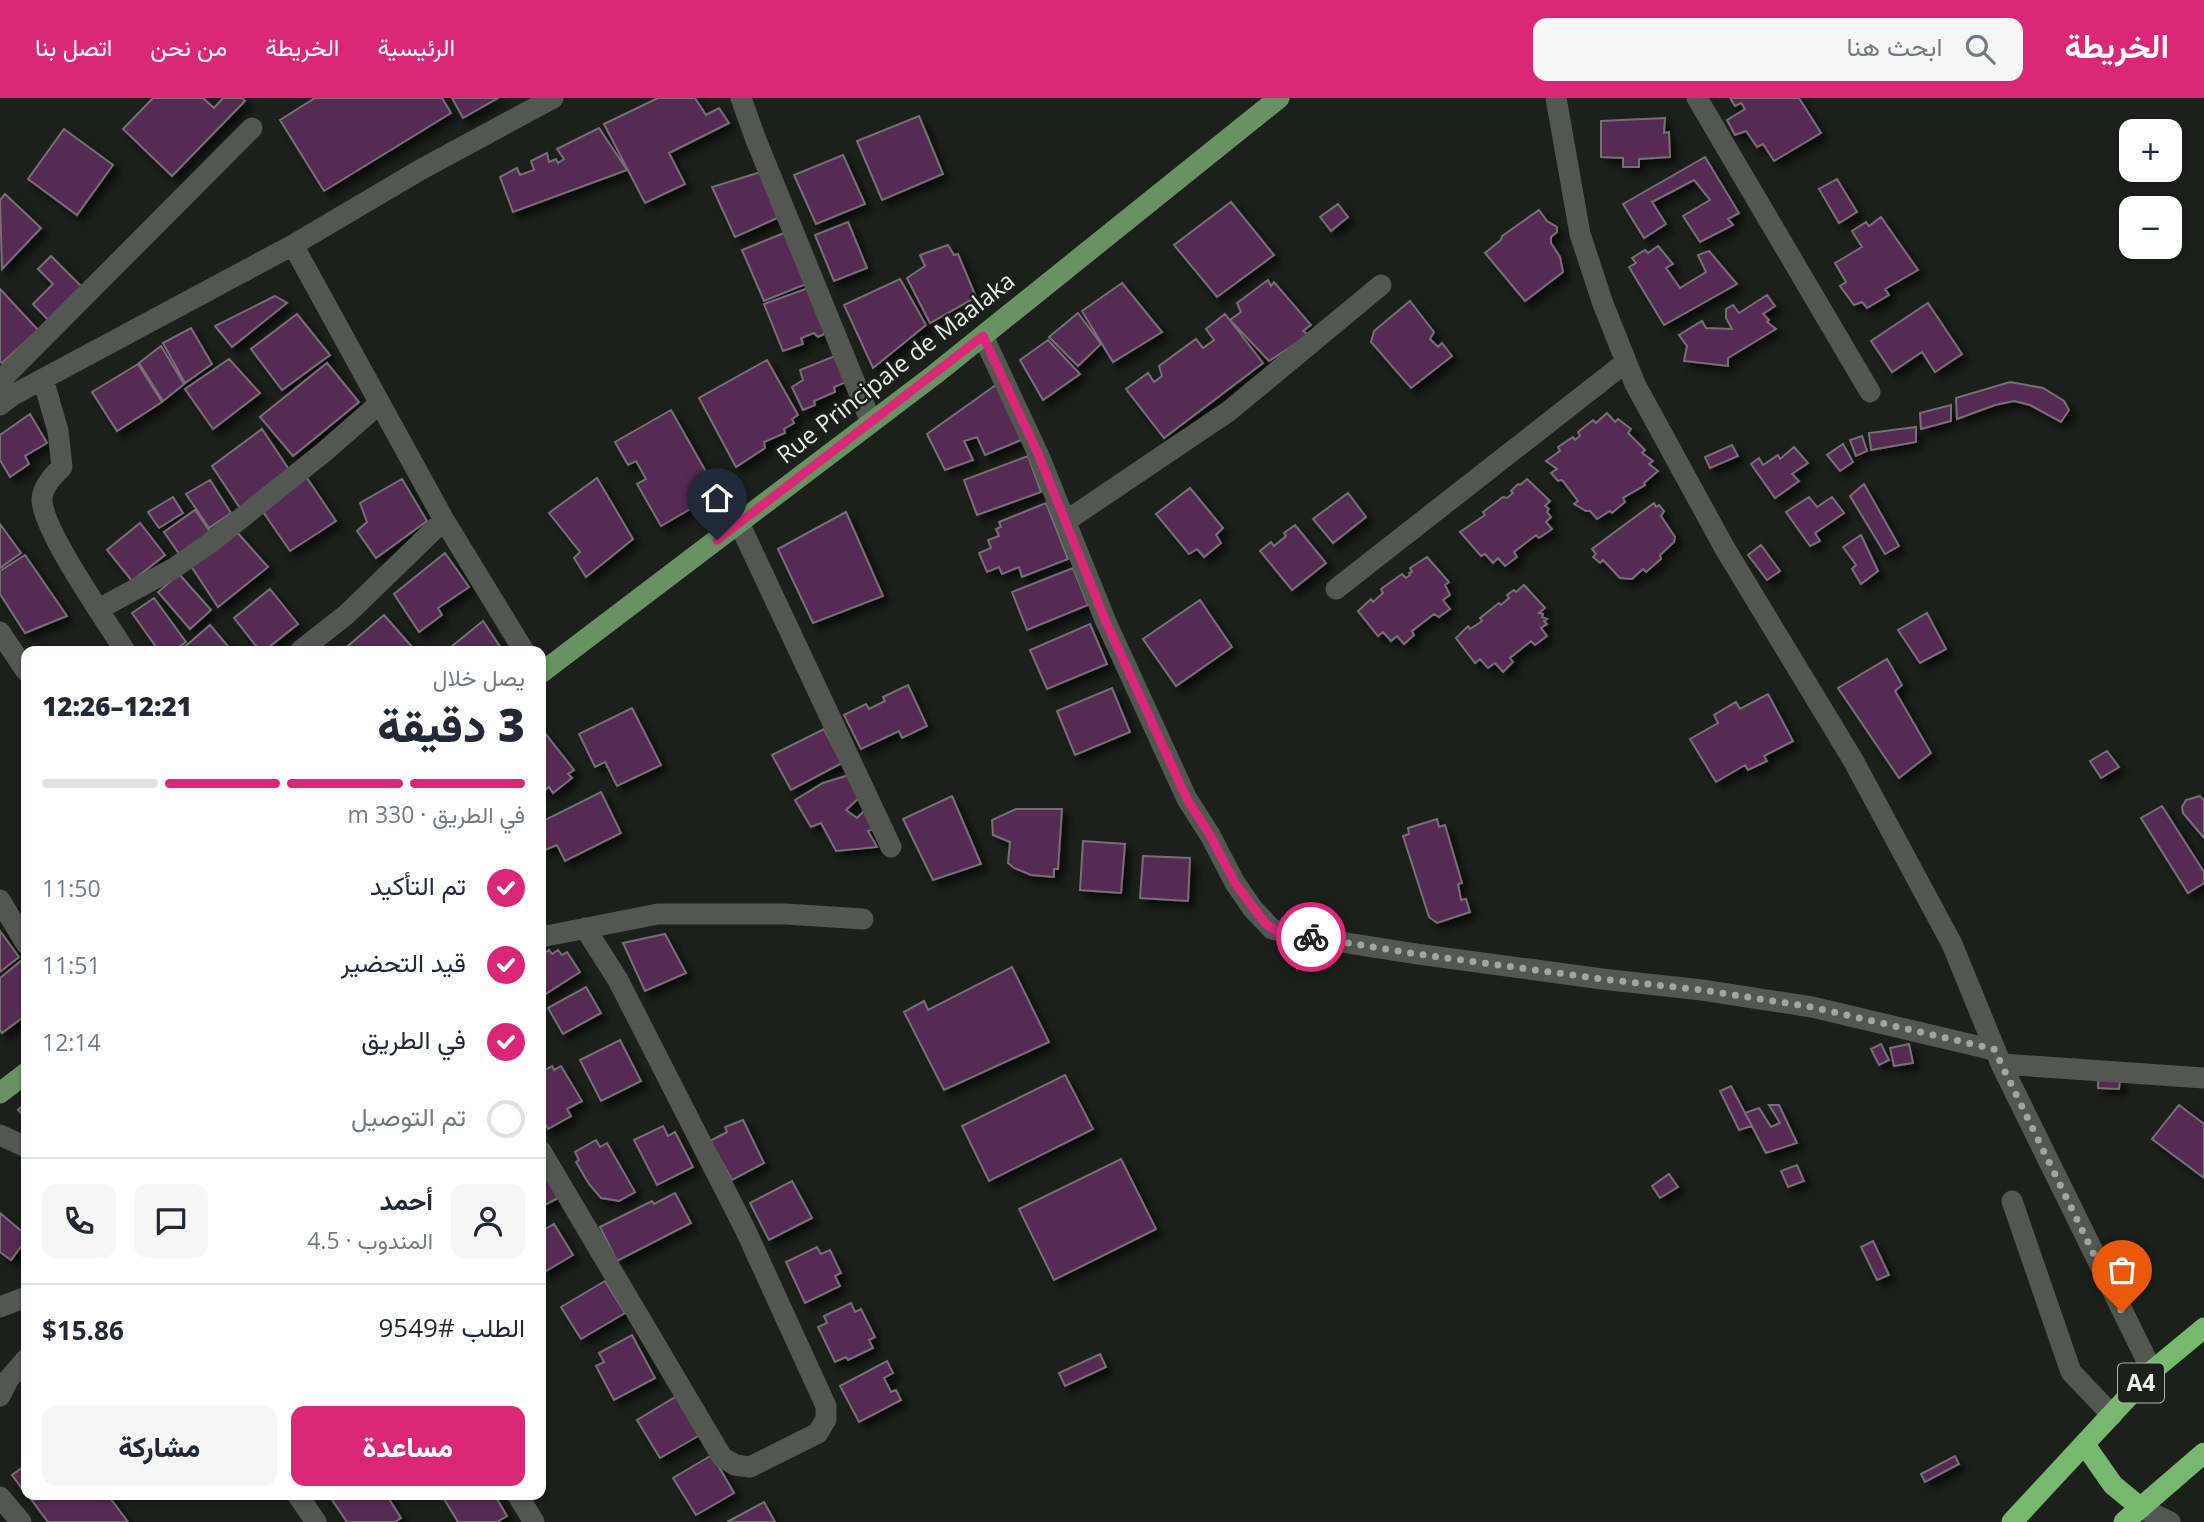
<!DOCTYPE html>
<html lang="ar">
<meta charset="utf-8">
<style>
:root{--surface:#fff;--page:#f6f6f7;--text:#1f2937;--muted:#747a83;--line:#e0e1e3;--accent:#db2777}
body{margin:0;font-family:"Open Sans",Vazirmatn,sans-serif;background:var(--page);color:var(--text);direction:rtl;height:100vh;display:flex;flex-direction:column;font-size:26px;white-space:nowrap}
*{box-sizing:border-box;margin:0}
p{font-size:23px;color:var(--muted)}
.icon{flex:none;width:38px;height:38px;fill:none;stroke:currentColor;stroke-width:2;stroke-linecap:round;stroke-linejoin:round}
.map{position:relative;flex:1;overflow:hidden;direction:ltr}
.side{position:absolute;left:21px;top:548px;width:525px;height:854px;display:flex;flex-direction:column;background:var(--surface);border-radius:14px;box-shadow:0 2px 5px #0004;direction:rtl}
.side>*{flex:none}
.controls{position:absolute;left:2119px;top:21px;display:grid;gap:14px}
.controls a{display:grid;place-items:center;width:63px;height:63px;border-radius:14px;background:var(--surface);box-shadow:0 2px 5px #0004;font-size:35px}
.pin{position:absolute;display:grid;place-items:center;width:60px;height:60px;color:#fff;margin:-72px -30px;border-radius:50% 50% 50% 0;rotate:-45deg;box-shadow:0 0 7px #0007}
.pin .icon{rotate:45deg}
.courier{position:absolute;display:grid;place-items:center;width:70px;height:70px;margin:-35px;border:5px solid #db2777;border-radius:50%;background:#fff;color:#222;box-shadow:0 2px 9px #0007}
.head em{font-style:normal;font-weight:800}
.head div{display:flex;flex-direction:column-reverse}
.head{display:flex;align-items:center;justify-content:space-between;height:119px;padding:0 21px}
h1{font-size:46px;font-weight:800;line-height:52px}
.bar{display:grid;grid-template-columns:repeat(4,1fr);gap:10px 7px;align-content:center;height:84px;padding:0 21px}
.bar i{height:9px;border-radius:5px;background:var(--line)}
.bar .active{background:var(--accent)}
.bar p{grid-column:span 4}
.line{display:flex;align-items:center;gap:18px;padding:0 21px;border-top:2px solid var(--line)}
.line div{flex:1}
.round{display:grid;place-items:center;flex:none;width:74px;height:74px;border-radius:14px;background:var(--page)}
ol{padding:0 21px;list-style:none}
li{display:flex;align-items:center;gap:21px;height:77px}
li p{margin-inline-start:auto}
li .icon{padding:7px;border-radius:50%;background:var(--accent);color:#fff;stroke-width:4}
li:last-child{color:var(--muted)}
li i{width:38px;height:38px;border:4px solid var(--line);border-radius:50%}
.cta{display:flex;gap:14px;margin-top:auto;padding:14px 21px}
.cta a{flex:1;height:80px;border-radius:14px;background:var(--accent);color:#fff;font-size:28px;font-weight:800;line-height:80px;text-align:center}
.cta a+a{background:var(--page);color:var(--text)}
header{display:flex;align-items:center;gap:42px;box-sizing:border-box;height:98px;padding:0 35px;background:var(--accent);color:#fff}
header strong{font-size:33px}
nav{display:flex;gap:38px;margin-inline-start:auto;font-size:24px}
.search{width:490px;height:63px;background:var(--page);display:flex;align-items:center;gap:18px;box-sizing:border-box;padding:0 24px;border-radius:14px;color:var(--muted);font-size:26px}
.map>svg:first-child{display:block}
.building{fill:#552953;stroke:#766f76;stroke-width:2;filter:url(#shadow)}
.lines{fill:none;stroke-linecap:round;stroke-linejoin:round}
.minor{stroke:#525851;stroke-width:21}
.major{stroke:#689262;stroke-width:21}
.highway{stroke:#76b86d;stroke-width:21}
.done{stroke:#a2a5a1;stroke-width:7;stroke-dasharray:0 12.6}
.route{stroke:#db2777;stroke-width:9}
.labels{text-anchor:middle;stroke-width:5;stroke-linejoin:round;paint-order:stroke}
.shield{fill:#1b201a;stroke:#acb0ab;stroke-width:2}
.shield-label{font-size:23px;font-weight:bold;fill:#eaede9}
.street-label{font-size:24px;fill:#eaede9;stroke:#1b201a}
</style>
<header>
<strong>الخريطة</strong>
<div class="search"><svg class="icon" aria-label="search" viewBox="0 0 24 24"><circle cx="10" cy="10" r="6"/><path d="M15 15l6 6"/></svg>ابحث هنا</div>
<nav><a>الرئيسية</a><a>الخريطة</a><a>من نحن</a><a>اتصل بنا</a></nav>
</header>
<div class="map">
<svg width="2204" height="1424" viewBox="0 0 2204 1424">
<defs>
<filter id="shadow"><feDropShadow dx="6" dy="6" stdDeviation="3.5" flood-color="#0009"/></filter>
</defs>
<rect width="100%" height="100%" fill="#1b201a"/>
<!-- building -->
<path class="building" d="M153 0H203L214 10 223 0H242L245 3 172 78 123 31Z
M315 0H442L451 15 324 93 280 22Z
M452 0H498L463 20Z
M658 0H695L706 17 719 10 729 25 669 55 685 86 645 105 604 26Z
M1730 0H1799L1821 35 1774 63 1763 46 1757 49 1746 33 1735 37 1727 22 1745 11 1741 5 1735 8Z
M919 18 943 76 882 102 857 43Z
M1665 20 1664 35 1669 34 1670 59 1639 61V69H1623V60L1601 59V23Z
M599 30 627 72 513 114 500 79 517 70 520 77 534 72 531 63 547 55 549 64 556 61 558 65 564 61 557 51Z
M64 31 113 67 77 117 28 81Z
M843 57 865 106 816 126 794 77Z
M1705 59 1739 115 1728 121 1733 127 1700 144 1683 118 1710 102 1694 82 1652 104 1666 126 1644 140 1623 106Z
M764 73 784 117 735 139 712 89Z
M1837 81 1857 114 1839 125 1819 91Z
M5 96 41 130 2 171 0 102Z
M1231 104 1274 157 1217 199 1174 147Z
M1338 106 1348 119 1331 133 1320 119Z
M1539 112 1547 123 1557 129V134L1551 139V145L1560 159 1563 174 1525 203 1485 155 1501 142 1502 138Z
M1881 119 1918 172 1885 191 1889 197 1867 210 1862 204 1854 207 1840 188 1846 184 1835 165 1862 149 1852 133 1866 124 1869 128Z
M848 124 867 170 834 183 815 137Z
M789 133 811 184 764 203 742 152Z
M948 147 954 157 958 156 976 199 930 225 907 180 925 168 920 157Z
M1658 148 1673 166 1666 170 1680 190 1706 174 1698 157 1709 153 1737 186 1664 227 1629 169 1636 165 1632 160 1645 152 1648 155Z
M51 158 85 192 51 225 33 206 53 186 38 171Z
M900 181 926 227 873 270 844 207Z
M1268 182 1271 188 1274 184 1311 227 1303 233 1309 237 1269 263 1230 222 1241 214 1237 205Z
M1122 185 1162 234 1113 264 1082 213Z
M811 189 830 233 818 239 814 235 801 240 803 246 783 253 764 206Z
M0 191 38 232 2 265 0 264Z
M1767 197 1775 208 1763 216 1769 222 1767 224 1776 231 1728 260V268L1684 263 1687 248 1679 237 1702 223 1706 230 1732 231 1726 220V211L1733 207 1739 215Z
M275 198 287 205 232 249 215 228Z
M1410 203 1434 234 1430 241 1438 249 1442 245 1452 258 1411 290 1371 244 1374 233Z
M1928 205 1962 256 1935 274 1922 254 1892 274 1871 243Z
M1078 215 1101 246 1078 268 1049 239Z
M297 216 330 257 282 292 251 251Z
M1225 216 1263 265 1164 340 1126 291 1148 275 1154 284 1162 278 1159 268 1196 241 1203 250 1214 242 1206 231Z
M191 230 212 266 185 285 163 245Z
M1048 242 1080 276 1043 302 1020 262Z
M161 248 184 286 163 303 139 265Z
M840 256 851 282 834 289 835 294 814 303 815 307 803 312 792 289 803 282 800 272Z
M229 261 260 295 213 331 185 291Z
M767 262 798 317 792 321 794 325 784 331 785 335 764 344 765 350 736 369 699 300Z
M327 265 359 304 293 358 260 319Z
M138 266 162 304 117 333 92 294Z
M1000 284 1026 340 985 357 977 339 964 343 973 362 945 372 927 336Z
M2010 284 2043 290 2064 303 2069 312 2061 324 2030 307 2014 303 1995 307 1957 321 1956 300Z
M1951 307V323L1921 331 1920 315Z
M671 312 718 395 661 428 637 386 646 381 636 363 628 367 615 344Z
M1607 315 1615 324 1618 321 1631 331 1628 335 1645 352 1642 355 1653 363 1649 366 1658 373 1644 385 1645 387 1623 400 1625 404 1612 415 1610 413 1597 421 1590 413H1586L1574 406 1578 403 1562 382 1558 383 1551 375 1557 371 1546 363 1560 353 1558 349 1573 339 1575 342 1580 338 1578 334 1593 322 1596 325Z
M30 316 47 345 25 358 29 366 10 379 0 362V337Z
M1916 329V344L1871 352 1869 335Z
M262 331 292 376 242 413 212 368Z
M1862 338 1867 353 1856 358 1850 342Z
M1843 346 1853 364 1840 373 1827 357Z
M1732 347 1738 358 1710 370 1705 359Z
M1794 349 1808 365 1792 376 1799 383 1775 400 1751 366 1759 360 1763 367 1778 357 1780 361Z
M1028 358 1041 394 977 417 964 382Z
M305 377 336 423 290 453 259 408Z
M597 380 633 441 586 479 574 460 580 454 549 415Z
M402 381 427 423 376 460 357 433 367 424 360 405Z
M1527 381 1550 403 1545 408 1549 411 1547 414 1551 419 1546 424 1552 431 1539 440 1536 437 1514 454 1517 459 1505 468 1498 460 1493 465 1485 456 1481 458 1460 434 1485 417 1483 414 1503 399 1507 400 1513 395 1511 393 1518 386 1520 387Z
M210 382 231 415 209 430 186 396Z
M1864 386 1899 448 1885 456 1850 398Z
M1190 390 1223 430 1216 437 1221 445 1204 459 1197 451 1189 456 1156 416Z
M1348 395 1366 419 1333 445 1313 421Z
M173 399 183 415 159 430 148 414Z
M1809 399 1817 409 1832 399 1844 415 1815 435 1820 443 1810 448 1786 414Z
M1046 405 1068 461 1022 479 1019 469 1002 476 999 469 987 474 979 455 991 450 988 442 999 438 996 431 1001 429 999 424Z
M1654 405 1656 409 1659 407 1664 413 1661 418 1675 439 1674 444 1660 457 1661 461 1646 474 1643 471 1632 481 1620 480 1603 462 1600 465 1593 459 1596 456 1592 451Z
M195 412 211 435 180 457 164 434Z
M846 414 883 498 813 525 778 451Z
M140 425 165 457 132 483 107 452Z
M0 426 21 455 0 470Z
M1295 427 1326 465 1292 492 1260 453 1271 444 1274 448 1286 438 1284 435Z
M235 432 268 469 218 509 189 465Z
M1861 437 1878 473 1861 486 1852 471 1856 467 1843 449Z
M1761 447 1780 473 1767 482 1748 457Z
M445 455 469 489 438 510 442 517 419 534 394 496Z
M25 457 67 518 25 535 0 496V473Z
M1427 459 1449 484 1445 487 1450 497 1443 502 1450 511 1439 519 1434 516 1412 533 1414 537 1404 546 1397 538 1391 543 1383 534 1378 538 1358 513 1371 501 1373 504 1383 495 1381 491 1402 476 1406 480 1410 477 1409 475 1412 474 1410 470Z
M1073 470 1088 507 1027 532 1012 494Z
M179 476 211 512 190 531 158 494Z
M1524 487 1545 510 1539 515 1543 516 1542 519 1547 521 1544 523 1547 526 1541 530 1547 538 1535 547 1531 543 1510 560 1513 564 1503 574 1495 565 1488 570 1480 561 1475 565 1456 540 1468 528 1470 531 1482 523 1480 520 1499 505 1501 507 1509 500 1507 497 1514 492 1516 494Z
M270 491 298 526 264 553H260L234 520Z
M154 500 186 544 173 553H159L132 515Z
M1200 502 1232 549 1176 588 1143 541Z
M1927 515 1946 551 1920 565 1898 532Z
M384 517 413 550 410 553H342Z
M483 523 503 553H446Z
M1090 526 1107 566 1047 591 1030 552Z
M210 527 232 553H180Z
M1887 561 1902 587 1895 593 1931 655 1899 680 1838 590Z
M908 587 927 628 902 640 899 633 861 651 844 617 866 606 869 611 885 603 883 599Z
M1112 590 1130 634 1075 657 1057 613Z
M1768 596 1793 643 1764 658 1767 663 1748 672 1745 667 1716 684 1690 641 1718 625 1714 617 1736 604 1740 611Z
M632 610 661 667 617 688 605 664 595 669 579 636Z
M541 630 574 672 568 676 572 680 553 695 549 689 541 695Z
M824 631 842 665 791 692 772 657Z
M2107 653 2119 669 2101 680 2090 663Z
M849 677 861 698 846 712 857 720 865 712 877 730 868 733 877 749 836 753 821 725 811 729 795 702 823 685Z
M601 694 621 735 565 763 557 747 545 752 541 743V724Z
M952 698 981 766 933 782 903 721Z
M2200 698 2204 703V740L2183 715 2182 709 2186 702Z
M2162 708 2204 774V785L2188 795 2141 720Z
M1016 711H1062L1058 771H1054V779L1031 777 1014 770 1008 765 1010 744 993 737 992 722Z
M1437 721 1439 729 1445 727 1462 785 1458 786 1461 802 1466 801 1470 814 1437 825 1429 819 1403 738 1409 736 1408 730Z
M1083 743 1125 746 1121 795 1080 792Z
M1143 758 1190 760 1188 803 1140 800Z
M0 833 19 859 0 874Z
M665 836 686 875 645 893 623 845Z
M549 852 552 856 558 852 562 857 567 854 580 874 544 897 541 892V858Z
M22 862 26 867V917L2 935 0 932V880Z
M1012 869 1049 944 944 992 904 914 924 903 928 912Z
M586 889 601 915 563 936 548 910Z
M620 942 641 983 601 1003 580 962Z
M1881 946 1889 962 1879 967 1871 951Z
M1909 946 1913 965 1894 968 1890 950Z
M552 968 554 972 561 968 582 1003 567 1011 571 1018 548 1031 541 1018V974Z
M1065 977 1093 1031 989 1083 962 1028Z
M2098 980 2120 981 2119 991 2098 990Z
M1731 988 1745 1015 1752 1028 1739 1032 1720 993Z
M26 1004V1020L18 1012Z
M1769 1007H1779L1797 1045 1766 1055 1745 1015 1759 1010 1771 1029 1780 1025Z
M2179 1007 2204 1026V1080L2152 1041Z
M743 1022 764 1065 732 1082 710 1043 727 1034 725 1029Z
M663 1028 668 1038 675 1034 693 1069 657 1087 634 1042Z
M596 1042 600 1049 607 1045 635 1094 619 1103 601 1100 589 1086 576 1064 579 1062 575 1054Z
M1121 1061 1156 1131 1054 1182 1019 1111Z
M541 1067 558 1100 541 1109Z
M1797 1067 1804 1083 1788 1089 1781 1073Z
M1669 1076 1678 1089 1660 1100 1652 1088Z
M792 1083 812 1120 769 1142 750 1105Z
M675 1095 691 1125 617 1163 600 1129 652 1103 654 1106Z
M0 1115 26 1137V1142L11 1162 0 1154Z
M554 1126 573 1157 541 1176V1134Z
M1873 1143 1889 1177 1877 1182 1861 1149Z
M817 1149 821 1156 830 1152 841 1175 835 1178 840 1188 805 1205 786 1164Z
M605 1183 625 1215 581 1241 561 1209Z
M851 1205 855 1214 861 1211 875 1239 869 1242 873 1250 848 1262 846 1259 835 1264 818 1229 827 1225 824 1218Z
M632 1237 655 1280 614 1302 596 1268 604 1264 599 1255Z
M1100 1256 1106 1269 1065 1288 1059 1275Z
M887 1263 893 1275 884 1280 891 1294 896 1292 901 1302 859 1324 840 1288Z
M677 1298 700 1337 660 1360 637 1322Z
M712 1357 734 1395 696 1417 673 1380Z
M1955 1358 1959 1366 1925 1384 1921 1376Z
M26 1367V1396L12 1377Z
M27 1396H107L128 1424H48Z
M328 1396H386L401 1420 395 1424H347Z
M441 1396H494L507 1418 497 1424H458Z
M764 1404 775 1424H727Z"/>
<g class="lines">
<!-- minor -->
<path class="minor" d="M741 0 756 42 871 324
M1556 0 1580 136 1603 206 1635 286 1724 449 1853 662 1952 846 2001 966 2152 1273
M1697 0 1870 294
M293 147 444 422 524 553
M983 238 1039 358 1106 524 1187 701 1210 737 1235 785 1253 811 1272 831 1290 836 1417 856 1602 881 1702 892 1812 909 1994 952
M43 281 58 333 62 369C53 378 43 388 42 401 41 430 107 524 125 553
M0 283 252 30
M0 307 13 297 293 147 420 72 553 0
M1066 423 1229 313 1381 187
M739 425 891 749
M1336 491 1626 264
M99 511 174 470 210 445 324 354 380 305
M0 534 26 573
M300 553 347 516 444 422
M0 802 26 846
M541 839 658 816H786L863 821
M2001 966 2204 980
M0 1037 26 1049
M541 1053 722 1359 735 1367 750 1369 818 1335 826 1321V1308L745 1131 618 882 585 830
M2012 1103 2071 1274 2112 1317
M0 1209 26 1199
M0 1298 8 1282 26 1261
M297 1396 316 1424
M517 1396 534 1424
M0 1399 21 1424
M2141 1410 2170 1424"/>
<!-- major -->
<path class="major" d="M541 575 934 277 1279 0
M0 995 26 975"/>
<!-- highway -->
<path class="highway" d="M2085 1347 2113 1387 2141 1410
M2012 1424 2152 1273 2204 1230
M2124 1424 2204 1355"/>
</g>
<g class="lines">
<!-- done -->
<path class="done" d="M1311 839 1417 856 1602 881 1702 892 1812 909 1994 951 2122 1214"/>
<!-- route -->
<path class="route" d="M717 442 983 238 1039 358 1106 524 1187 701 1210 737 1235 785 1265 825 1278 834 1311 839"/>
</g>
<g class="labels">
<!-- shield labels -->
<rect class="shield" x="2118" y="1265.5" width="46" height="39" rx="5"/>
<g class="shield-label">
<text x="2141" y="1293">A4</text>
</g>
<!-- street labels -->
<g class="street-label">
<text transform="translate(896 270) rotate(-38)" y="8">Rue Principale de Maalaka</text>
</g>
</g>
</svg>
<div class="controls">
<a>+</a>
<a>−</a>
</div>
<div class="pin" style="left:2122px;top:1214px;background:#ea580c"><svg class="icon" aria-label="bag" viewBox="0 0 24 24"><path d="M5 8h14l-1 12H6zM9 8a3 3 0 0 1 6 0"/></svg></div>
<div class="pin" style="left:717px;top:442px;background:#1f2937"><svg class="icon" aria-label="home" viewBox="0 0 24 24"><path d="M3 11l9-7 9 7M6 9v11h12V9"/></svg></div>
<div class="courier" style="left:1311px;top:839px"><svg class="icon" aria-label="bike" viewBox="0 0 24 24"><circle cx="6" cy="16" r="4"/><circle cx="18" cy="16" r="4"/><path d="M6 16l4-8h5l3 8M10 8l3 8H6M13 5h3"/></svg></div>
<section class="side">
<div class="head"><div><h1>3 دقيقة</h1><p>يصل خلال</p></div><em>12:21–12:26</em></div>
<div class="bar"><i class="active"></i><i class="active"></i><i class="active"></i><i></i><p>في الطريق · 330 m</p></div>
<ol>
<li><svg class="icon" aria-label="check" viewBox="0 0 24 24"><path d="M5 12l5 5 9-10"/></svg>تم التأكيد<p>11:50</p></li>
<li><svg class="icon" aria-label="check" viewBox="0 0 24 24"><path d="M5 12l5 5 9-10"/></svg>قيد التحضير<p>11:51</p></li>
<li><svg class="icon" aria-label="check" viewBox="0 0 24 24"><path d="M5 12l5 5 9-10"/></svg>في الطريق<p>12:14</p></li>
<li><i></i>تم التوصيل</li>
</ol>
<div class="line" style="height:126px"><a class="round"><svg class="icon" aria-label="person" viewBox="0 0 24 24"><circle cx="12" cy="8" r="4"/><path d="M4 21q1-7 8-7t8 7"/></svg></a><div><b>أحمد</b><p>المندوب · 4.5</p></div><a class="round"><svg class="icon" aria-label="chat" viewBox="0 0 24 24"><path d="M4 5h16v11H9l-5 4z"/></svg></a><a class="round"><svg class="icon" aria-label="phone" viewBox="0 0 24 24"><path d="M5 4h4l2 5-3 2q2 4 5 5l2-3 5 2v4C11 20 4 13 5 4z"/></svg></a></div>
<div class="line" style="height:91px"><div>الطلب #9549</div><b>$15.86</b></div>
<div class="cta"><a>مساعدة</a><a>مشاركة</a></div>
</section>
</div>
